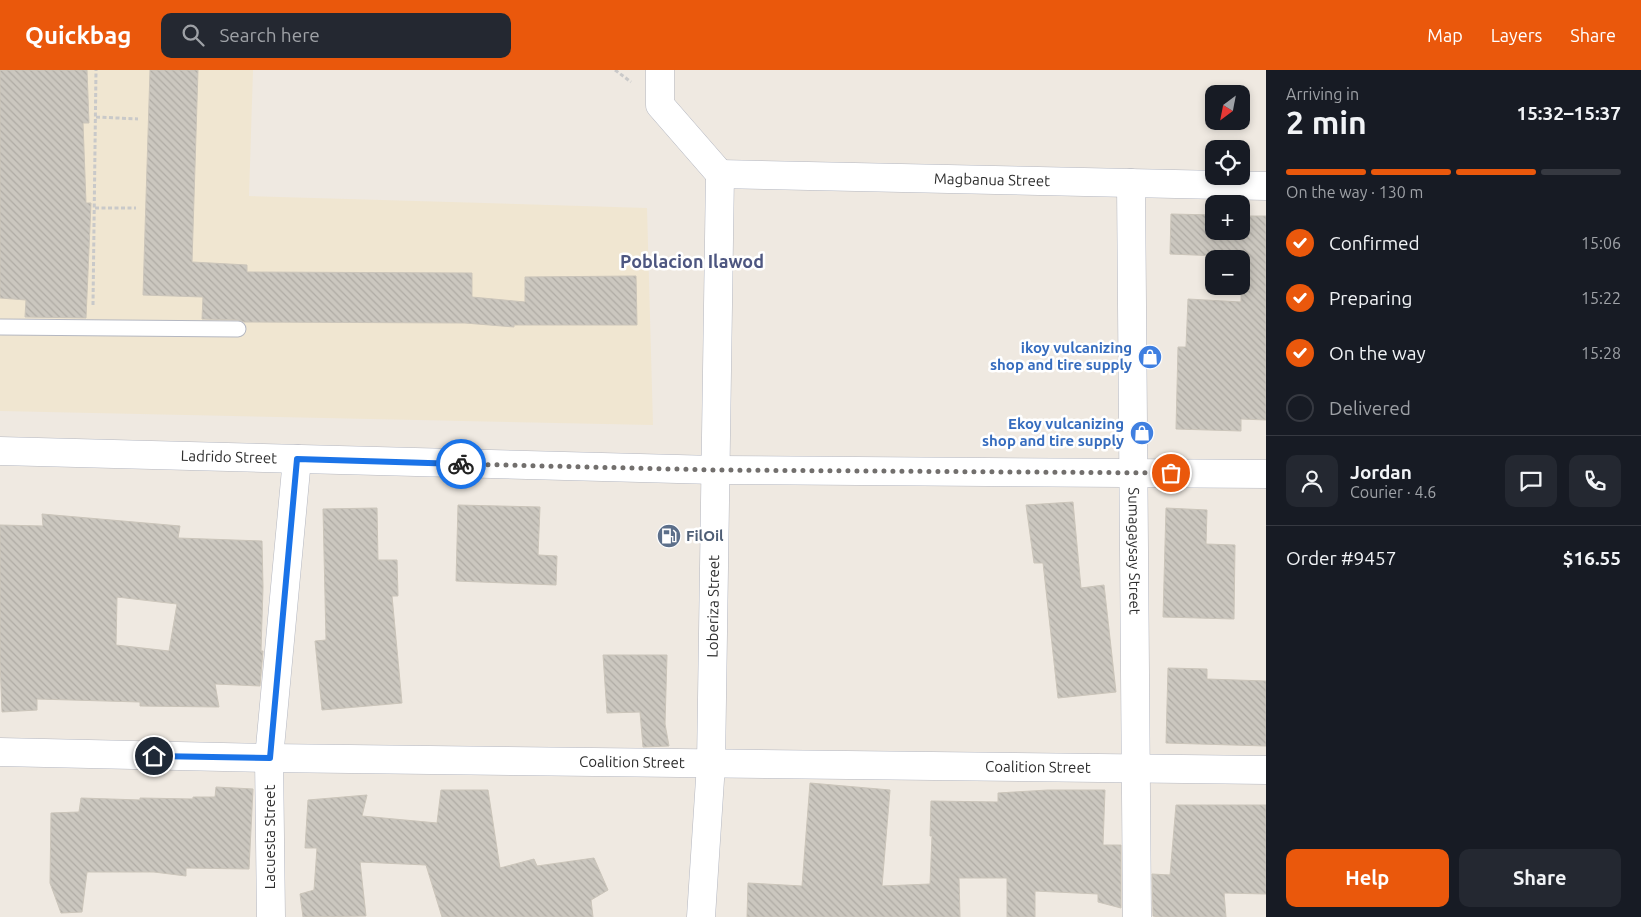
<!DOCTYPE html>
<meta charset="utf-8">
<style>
:root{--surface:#171b24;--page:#242831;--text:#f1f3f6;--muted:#9ea1a6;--line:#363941;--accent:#ea580c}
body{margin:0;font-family:Ubuntu,sans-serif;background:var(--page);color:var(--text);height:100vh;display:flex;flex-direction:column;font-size:19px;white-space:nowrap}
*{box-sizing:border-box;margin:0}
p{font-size:16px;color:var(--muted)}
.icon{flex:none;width:28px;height:28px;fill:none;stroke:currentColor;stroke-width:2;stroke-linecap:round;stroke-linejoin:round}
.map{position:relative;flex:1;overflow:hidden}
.drawer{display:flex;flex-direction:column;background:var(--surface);width:375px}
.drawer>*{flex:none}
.needle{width:32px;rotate:212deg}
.controls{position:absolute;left:1205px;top:15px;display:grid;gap:10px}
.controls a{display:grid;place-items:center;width:45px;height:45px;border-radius:10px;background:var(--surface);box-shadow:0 2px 8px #0003;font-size:25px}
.pin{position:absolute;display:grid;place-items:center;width:42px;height:42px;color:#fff;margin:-21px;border:2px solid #fff;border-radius:50%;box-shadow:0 1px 5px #0007}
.courier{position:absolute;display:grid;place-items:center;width:50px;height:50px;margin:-25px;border:4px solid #1a73e8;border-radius:50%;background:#fff;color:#222;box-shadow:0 1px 6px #0007}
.summary em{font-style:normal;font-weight:700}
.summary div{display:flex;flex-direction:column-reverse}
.summary{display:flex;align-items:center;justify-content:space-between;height:85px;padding:0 20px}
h1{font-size:32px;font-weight:700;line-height:38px}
.bar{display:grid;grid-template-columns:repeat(4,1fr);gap:8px 5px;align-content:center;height:60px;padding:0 20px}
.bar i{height:6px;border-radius:4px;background:var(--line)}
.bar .current{background:var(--accent)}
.bar p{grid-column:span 4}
.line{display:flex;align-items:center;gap:12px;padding:0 20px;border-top:1px solid var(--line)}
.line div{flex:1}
.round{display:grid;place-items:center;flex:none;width:52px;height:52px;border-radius:10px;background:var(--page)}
ol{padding:0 20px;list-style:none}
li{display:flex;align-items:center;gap:15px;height:55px}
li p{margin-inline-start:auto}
li .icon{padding:5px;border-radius:50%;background:var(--accent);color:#fff;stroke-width:4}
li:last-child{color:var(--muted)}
li i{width:28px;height:28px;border:2px solid var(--line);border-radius:50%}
.button{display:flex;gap:10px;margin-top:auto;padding:10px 20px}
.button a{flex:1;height:58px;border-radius:10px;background:var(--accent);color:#fff;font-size:20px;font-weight:700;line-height:58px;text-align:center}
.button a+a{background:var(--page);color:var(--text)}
header{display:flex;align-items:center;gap:30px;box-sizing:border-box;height:70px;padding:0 25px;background:var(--accent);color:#fff}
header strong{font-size:24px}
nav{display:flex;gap:28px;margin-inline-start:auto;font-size:18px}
.search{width:350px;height:45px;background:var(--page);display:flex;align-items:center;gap:12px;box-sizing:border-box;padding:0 18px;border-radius:10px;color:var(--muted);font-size:19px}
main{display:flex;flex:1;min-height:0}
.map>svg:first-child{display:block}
.education{fill:#f0e6d1}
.building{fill:url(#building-back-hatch);stroke:#cbc5ba;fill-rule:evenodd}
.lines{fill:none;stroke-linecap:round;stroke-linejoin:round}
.lane-casing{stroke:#b4b7c1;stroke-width:17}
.street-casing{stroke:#b4b7c1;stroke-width:29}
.secondary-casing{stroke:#b4b7c1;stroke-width:29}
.path{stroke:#c9c9c9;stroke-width:3;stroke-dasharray:4 2.5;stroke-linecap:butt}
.lane{stroke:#fff;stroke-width:15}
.street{stroke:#fff;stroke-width:28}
.secondary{stroke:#fff;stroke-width:28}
.done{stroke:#726f6d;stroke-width:5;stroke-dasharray:0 9}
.route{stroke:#1a73e8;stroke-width:6}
.labels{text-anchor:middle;stroke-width:5;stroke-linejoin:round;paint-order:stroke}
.street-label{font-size:15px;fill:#2e2e2e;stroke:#fff}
.shop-label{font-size:15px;font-weight:bold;fill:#366cbe;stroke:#fff;text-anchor:end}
.service-label{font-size:15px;font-weight:bold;fill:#4e5e75;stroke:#fff;text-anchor:start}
.quarter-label{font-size:18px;font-weight:bold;fill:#4d5680;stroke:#fff}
</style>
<header>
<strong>Quickbag</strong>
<div class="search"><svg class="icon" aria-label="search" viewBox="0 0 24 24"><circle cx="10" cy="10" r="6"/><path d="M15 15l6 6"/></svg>Search here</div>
<nav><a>Map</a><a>Layers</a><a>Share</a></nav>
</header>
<main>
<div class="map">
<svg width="1266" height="847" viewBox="0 0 1266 847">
<defs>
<pattern id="building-back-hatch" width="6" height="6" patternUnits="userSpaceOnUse" patternTransform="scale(1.25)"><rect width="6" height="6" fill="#cbc7bf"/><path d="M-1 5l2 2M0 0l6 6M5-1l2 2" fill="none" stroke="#afaba4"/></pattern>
</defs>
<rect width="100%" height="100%" fill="#efe9e1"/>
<!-- education -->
<path class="education" d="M0 0H253L249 126 647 138 653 355 0 341Z"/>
<!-- building -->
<path class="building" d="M0 0H87L89 53H83L86 133H91L86 248 25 247 26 230 0 228Z
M150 0H198L192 192 247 195V202L472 203V227L525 232V207L636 206 637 255H514V257L465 253 244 252 238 250 202 249 203 227 143 225Z
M1171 144 1214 145V161H1241V146H1266V350L1241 349V361L1176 359 1178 277H1186L1188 229 1241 232 1242 187 1170 184Z
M1073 432 1081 518 1104 515 1116 622 1058 628 1043 493H1034L1026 435Z
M458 435 540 437 538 485 557 486 556 515 456 511Z
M377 438 378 490H397L398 526H392L402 633 322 640 315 571 326 570 323 439Z
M1166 438 1207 440 1206 474 1235 475 1234 549 1163 547Z
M42 444 180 456 178 468 262 471 263 517 261 581H263L260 616 215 614 219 637 140 636V632L37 629V640L2 642 0 592V455L43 456ZM117 527 177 534 169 581 116 575Z
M603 585H667L665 654 669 676 643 677 640 642 607 643Z
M1168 598 1207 599V609L1266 611V676L1166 673Z
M810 713 890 720 882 816 930 814 932 766H930L931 731 998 732V723L1048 720H1105L1103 775H1121V838L1098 832V824L1035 821V847H1007V808H959L960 847H747L748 813 802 816Z
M216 717 253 719 249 799 186 798V806L154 802H87L82 842 61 843 50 813 51 743 79 742 81 728 140 730V728L193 729V727H215Z
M441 720H488L500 798 534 789 537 796 594 788 608 820 591 830 593 847H442L426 795 360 792 366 846 303 847 300 824 314 820 317 778H305L308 730 367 725 362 746 437 753Z
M1176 735H1266V824L1224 823 1226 847H1159L1153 846 1152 804 1170 805Z"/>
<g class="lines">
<!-- lane casing -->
<g class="lane-casing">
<path id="lane" d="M0 257 238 259"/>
</g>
<!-- street casing -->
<g class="street-casing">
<g id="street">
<path d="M660 0V35L720 104"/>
<path id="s1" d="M720 104 1266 116"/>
<path id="s2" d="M1131 113 1137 847"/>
<path id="s3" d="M0 682 269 688 1266 700"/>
<path d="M271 847 269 688 297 389"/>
<path id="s4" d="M701 847 711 694 720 104"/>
</g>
</g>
<!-- secondary casing -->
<g class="secondary-casing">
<g id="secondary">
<path id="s5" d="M0 381 715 400 1266 404"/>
</g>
</g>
<!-- path -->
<path class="path" d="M615 0 631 12
M96 47 138 49
M95 138H136
M93 235 96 0"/>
<!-- lane -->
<use href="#lane" class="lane"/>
<!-- street -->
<use href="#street" class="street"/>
<!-- secondary -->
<use href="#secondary" class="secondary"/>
</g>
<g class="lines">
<!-- done -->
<path class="done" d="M461 394 715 400 1171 403"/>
<!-- route -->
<path class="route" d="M154 686 270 688 297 389 461 394"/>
</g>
<!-- icons -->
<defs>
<g id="shop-disc" transform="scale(1.25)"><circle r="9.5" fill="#3f7fe0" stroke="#fff"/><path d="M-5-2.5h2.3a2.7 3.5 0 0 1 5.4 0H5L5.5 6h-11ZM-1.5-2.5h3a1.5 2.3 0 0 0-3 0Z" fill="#fff"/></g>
<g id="fuel-disc" transform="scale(1.25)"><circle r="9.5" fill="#5c6f8a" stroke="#fff"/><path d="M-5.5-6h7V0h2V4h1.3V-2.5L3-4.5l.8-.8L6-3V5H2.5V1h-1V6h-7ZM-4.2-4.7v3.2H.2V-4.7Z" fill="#fff"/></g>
</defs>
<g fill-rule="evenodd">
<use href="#shop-disc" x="1150" y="287"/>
<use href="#shop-disc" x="1142" y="363"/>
<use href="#fuel-disc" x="669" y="466"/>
</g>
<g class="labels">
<!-- street labels -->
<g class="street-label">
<text dy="5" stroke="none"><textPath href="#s1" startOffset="272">Magbanua Street</textPath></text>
<text dy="5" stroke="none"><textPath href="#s5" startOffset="229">Ladrido Street</textPath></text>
<text dy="5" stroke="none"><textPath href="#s2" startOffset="368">Sumagaysay Street</textPath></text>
<text dy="5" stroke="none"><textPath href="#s4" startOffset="311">Loberiza Street</textPath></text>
<text dy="5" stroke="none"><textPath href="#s3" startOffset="632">Coalition Street</textPath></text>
<text dy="5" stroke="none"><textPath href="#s3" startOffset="1038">Coalition Street</textPath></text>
<text transform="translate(270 767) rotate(-90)" y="5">Lacuesta Street</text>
</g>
<!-- shop labels -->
<g class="shop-label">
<text x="1132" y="283">ikoy vulcanizing<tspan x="1132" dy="17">shop and tire supply</tspan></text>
<text x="1124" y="359">Ekoy vulcanizing<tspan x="1124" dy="17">shop and tire supply</tspan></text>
</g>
<!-- service labels -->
<g class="service-label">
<text x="686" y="471">FilOil</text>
</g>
<!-- quarter labels -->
<g class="quarter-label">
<text x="692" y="198">Poblacion Ilawod</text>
</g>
</g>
</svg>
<div class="controls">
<a><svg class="needle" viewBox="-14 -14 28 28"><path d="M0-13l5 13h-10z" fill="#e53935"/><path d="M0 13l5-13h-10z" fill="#9ea1a6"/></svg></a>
<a><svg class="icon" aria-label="locate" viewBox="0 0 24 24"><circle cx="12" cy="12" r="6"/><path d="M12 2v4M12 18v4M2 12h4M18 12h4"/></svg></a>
<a>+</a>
<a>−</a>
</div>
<div class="pin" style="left:1171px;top:403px;background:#ea580c"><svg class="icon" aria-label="bag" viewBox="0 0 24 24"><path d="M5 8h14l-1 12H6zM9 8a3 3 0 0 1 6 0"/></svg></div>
<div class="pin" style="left:154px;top:686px;background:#1f2937"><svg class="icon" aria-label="home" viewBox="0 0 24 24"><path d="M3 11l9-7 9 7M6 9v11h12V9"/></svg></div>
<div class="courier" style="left:461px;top:394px"><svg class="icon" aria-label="bike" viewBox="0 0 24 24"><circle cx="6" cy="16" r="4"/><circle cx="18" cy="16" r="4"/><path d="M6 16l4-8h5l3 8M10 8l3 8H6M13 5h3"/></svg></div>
</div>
<section class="drawer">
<div class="summary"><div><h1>2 min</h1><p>Arriving in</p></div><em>15:32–15:37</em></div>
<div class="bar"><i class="current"></i><i class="current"></i><i class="current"></i><i></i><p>On the way · 130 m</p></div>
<ol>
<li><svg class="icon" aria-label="check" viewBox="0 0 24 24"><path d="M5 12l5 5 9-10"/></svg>Confirmed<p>15:06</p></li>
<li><svg class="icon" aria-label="check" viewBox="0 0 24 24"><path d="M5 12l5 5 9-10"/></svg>Preparing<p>15:22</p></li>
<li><svg class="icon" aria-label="check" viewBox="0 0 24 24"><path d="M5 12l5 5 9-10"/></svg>On the way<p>15:28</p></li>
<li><i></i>Delivered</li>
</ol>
<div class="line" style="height:90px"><a class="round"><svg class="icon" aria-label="person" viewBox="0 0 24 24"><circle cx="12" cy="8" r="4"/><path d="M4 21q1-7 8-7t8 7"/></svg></a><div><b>Jordan</b><p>Courier · 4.6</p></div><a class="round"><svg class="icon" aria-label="chat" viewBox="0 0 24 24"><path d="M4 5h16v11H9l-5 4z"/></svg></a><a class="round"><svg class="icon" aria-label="phone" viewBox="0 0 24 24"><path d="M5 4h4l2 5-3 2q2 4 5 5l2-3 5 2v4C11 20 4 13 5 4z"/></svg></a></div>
<div class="line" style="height:65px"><div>Order #9457</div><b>$16.55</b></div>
<div class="button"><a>Help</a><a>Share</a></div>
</section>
</main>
